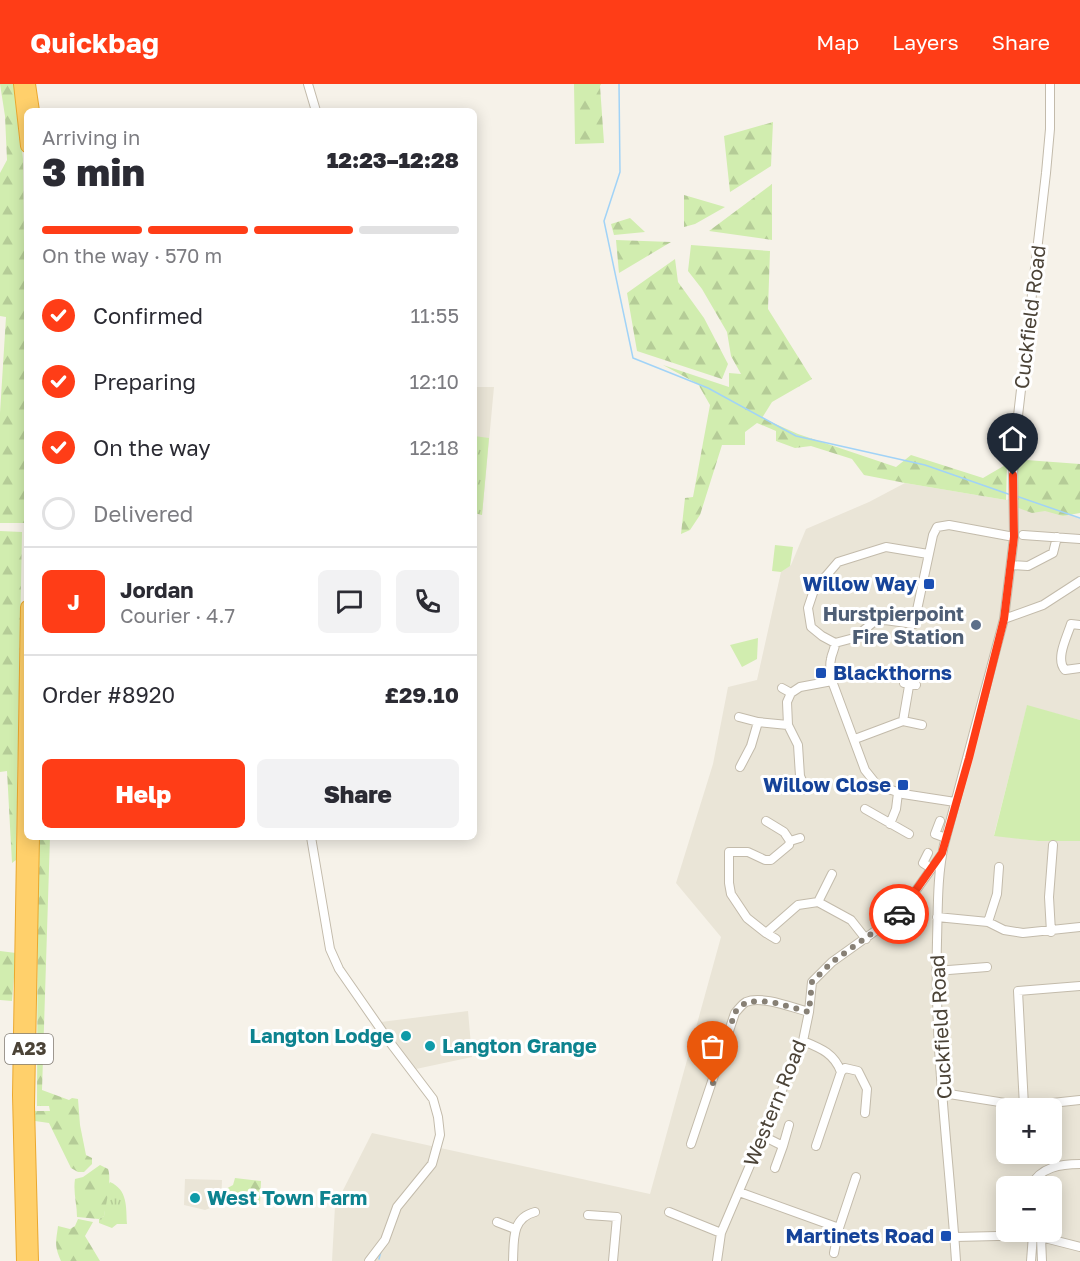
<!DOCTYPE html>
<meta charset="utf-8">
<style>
:root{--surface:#fff;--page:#f2f2f3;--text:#2b2b33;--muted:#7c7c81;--line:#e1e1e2;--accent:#ff3d17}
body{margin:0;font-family:"Golos Text",sans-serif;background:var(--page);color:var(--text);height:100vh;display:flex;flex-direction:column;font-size:22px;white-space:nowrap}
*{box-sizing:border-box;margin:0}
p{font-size:20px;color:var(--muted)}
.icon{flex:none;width:33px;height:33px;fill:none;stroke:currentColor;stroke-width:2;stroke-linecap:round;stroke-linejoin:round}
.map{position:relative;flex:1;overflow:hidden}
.details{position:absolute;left:24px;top:24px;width:453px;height:732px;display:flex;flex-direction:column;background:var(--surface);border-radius:9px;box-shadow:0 3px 15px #0003}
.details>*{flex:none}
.tools{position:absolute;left:996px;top:1014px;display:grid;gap:12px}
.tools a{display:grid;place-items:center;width:66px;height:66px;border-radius:9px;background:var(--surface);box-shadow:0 3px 15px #0003;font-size:30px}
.pin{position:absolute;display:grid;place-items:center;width:51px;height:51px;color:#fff;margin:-62px -26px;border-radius:50% 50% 50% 0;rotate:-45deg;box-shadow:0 0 6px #0007}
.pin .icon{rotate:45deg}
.courier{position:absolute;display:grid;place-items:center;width:60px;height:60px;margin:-30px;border:4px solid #ff3d17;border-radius:50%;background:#fff;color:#222;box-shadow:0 2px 8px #0007}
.head em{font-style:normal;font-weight:800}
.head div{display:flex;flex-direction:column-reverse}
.head{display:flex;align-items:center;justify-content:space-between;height:102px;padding:0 18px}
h1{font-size:39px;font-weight:800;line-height:45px}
.bar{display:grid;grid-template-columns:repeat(4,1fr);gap:9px 6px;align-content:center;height:72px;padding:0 18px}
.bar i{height:8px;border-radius:4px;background:var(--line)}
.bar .current{background:var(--accent)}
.bar p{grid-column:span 4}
.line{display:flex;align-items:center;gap:15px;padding:0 18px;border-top:2px solid var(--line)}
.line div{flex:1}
.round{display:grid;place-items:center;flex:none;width:63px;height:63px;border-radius:9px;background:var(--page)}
ol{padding:0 18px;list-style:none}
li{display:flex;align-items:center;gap:18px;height:66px}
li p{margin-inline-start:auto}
li .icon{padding:6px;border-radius:50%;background:var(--accent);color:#fff;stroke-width:4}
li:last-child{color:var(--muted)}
li i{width:33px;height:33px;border:3px solid var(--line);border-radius:50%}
.primary-button{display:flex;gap:12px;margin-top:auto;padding:12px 18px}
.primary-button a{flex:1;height:69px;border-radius:9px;background:var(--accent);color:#fff;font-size:24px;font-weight:800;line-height:69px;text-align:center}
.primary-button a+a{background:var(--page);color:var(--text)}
header{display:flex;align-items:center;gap:36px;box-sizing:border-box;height:84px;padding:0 30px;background:var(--accent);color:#fff}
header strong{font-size:28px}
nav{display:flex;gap:33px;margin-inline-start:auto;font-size:21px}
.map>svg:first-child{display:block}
.residential{fill:#eae5d7;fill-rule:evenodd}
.grass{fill:url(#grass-tufts)}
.forest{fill:url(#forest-firs)}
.park{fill:#d1edaf}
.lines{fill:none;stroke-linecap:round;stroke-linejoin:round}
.stream{stroke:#a1d3f7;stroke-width:1.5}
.minor-casing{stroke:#c3bbab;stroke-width:10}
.highway-casing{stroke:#eba82e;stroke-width:14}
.minor{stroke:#fff;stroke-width:8}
.highway{stroke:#ffd06b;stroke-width:12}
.done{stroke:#878075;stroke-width:6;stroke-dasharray:0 10.8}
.route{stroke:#ff3d17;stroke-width:8}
.transit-dot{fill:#1a4fb4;stroke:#fff;stroke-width:2}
.service-dot{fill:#5c6f8a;stroke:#fff;stroke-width:2}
.culture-dot{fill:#0f9aa8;stroke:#fff;stroke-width:2}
.labels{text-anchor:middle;stroke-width:6;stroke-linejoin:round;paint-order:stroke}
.shield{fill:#fff;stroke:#817b73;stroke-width:1.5}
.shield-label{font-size:18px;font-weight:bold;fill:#4b4337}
.street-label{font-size:20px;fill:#4b4337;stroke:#fff}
.transit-label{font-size:20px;font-weight:bold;fill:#164399;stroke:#fff;text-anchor:end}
.service-label{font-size:20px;font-weight:bold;fill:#4e5e75;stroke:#fff;text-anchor:end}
.culture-label{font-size:20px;font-weight:bold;fill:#0d838f;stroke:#fff;text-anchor:start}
</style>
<header>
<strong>Quickbag</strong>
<nav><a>Map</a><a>Layers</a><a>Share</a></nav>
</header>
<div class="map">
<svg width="1080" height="1177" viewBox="0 0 1080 1177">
<defs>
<pattern id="grass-tufts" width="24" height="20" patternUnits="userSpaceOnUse" patternTransform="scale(1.5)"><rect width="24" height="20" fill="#d1edaf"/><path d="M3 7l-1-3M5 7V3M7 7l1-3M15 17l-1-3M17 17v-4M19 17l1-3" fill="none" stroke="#b5cc97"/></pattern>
<pattern id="forest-firs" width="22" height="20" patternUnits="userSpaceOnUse" patternTransform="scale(1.5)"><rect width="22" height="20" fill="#d1edaf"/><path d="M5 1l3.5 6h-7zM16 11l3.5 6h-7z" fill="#b5cc97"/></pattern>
</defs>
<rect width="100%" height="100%" fill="#f6f2e9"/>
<!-- residential -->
<path class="residential" d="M474 303H494L482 431 474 429Z
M905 399 1006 416 1017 413 1080 434V636L1027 622 994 751 1038 757H1080V1177H332L335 1122 372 1049 650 1110 721 853 676 799 713 680 728 603 757 596 781 488 791 481 806 445 869 418ZM1006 1024H1052V1070H1006ZM1006 1102H1052V1148H1006Z
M468 927 472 973 416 985 381 938Z
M185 1095 222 1096 221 1120 205 1126 184 1121Z"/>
<!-- grass -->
<path class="grass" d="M474 352 489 354 482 431 474 429Z
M110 1098C128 1106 126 1123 127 1140H117L112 1144 99 1139V1135L104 1132 107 1103Z"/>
<!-- forest -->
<path class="forest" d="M0 0H15L23 75 26 329 24 439H0V329L6 233 0 232V89L7 76 5 32Z
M574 0H601L600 2 604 59 575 60Z
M773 38 771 82 730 108 724 52Z
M772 100V156L709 147Z
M684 111 725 123 695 140 684 143Z
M630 134 645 148 614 151 611 140Z
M616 156 671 158 619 189Z
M691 161 770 167 768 225 812 295 772 318 762 334 798 350 896 383 911 371 983 394 1007 380 1006 416 905 399 864 391 852 375 811 362 795 364 776 357V347L757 339 745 348V361H722L700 431 690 446 681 450 685 414 693 413 710 321 698 300 663 281 729 303V289L741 290 731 272 727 248 702 205 688 187Z
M675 175 678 198 704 234 728 280 722 295 637 267 627 209Z
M1013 375 1080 380V429L1063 432 1045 427 1032 429 1013 422Z
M0 447 22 448 16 776 12 779 7 687 0 688Z
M38 753H50L42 1006 69 1016 72 1014 78 1015 80 1041 86 1071 92 1074V1080L84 1088H78L71 1084 49 1039 35 1037 34 1027H50L49 1022H37Z
M0 867 16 869 12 917 0 916Z
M100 1081 108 1085C112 1095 106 1120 104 1132L99 1135 77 1133C77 1120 73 1109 75 1095L83 1093Z
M235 1094 261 1097 260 1120H221L222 1107 233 1101Z
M78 1135 93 1138 85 1152 100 1177H61C54 1161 56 1158 58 1142L70 1145 75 1142Z"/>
<!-- park -->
<path class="park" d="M775 461 793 463 790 482 781 488 772 487Z
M758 554 757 575 742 583 730 561Z
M1027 621 1080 636V757H1038L994 752Z"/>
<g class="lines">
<!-- stream -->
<path class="stream" d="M619 0 620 88 604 137 633 274 708 304 796 352 925 381 1011 411
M1016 412 1080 434
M437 1075 443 1054
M379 1175 381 1167"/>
<!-- minor casing -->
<g class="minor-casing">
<path id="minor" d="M308 0 316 27
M1023 451 1080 455
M928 470 886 463 838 478 814 506 808 524 811 543 822 552 835 559 854 554 875 537 885 536 914 540 933 451 937 443 949 441 1014 453
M1011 481 1028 482 1053 469 1057 453
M1004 535 1043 521 1080 497
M1080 541 1071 540C1067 553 1055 575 1065 586L1080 584
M835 559C835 566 832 568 831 575 829 583 831 590 832 597L865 686 877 701 903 710 955 718
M904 599 916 601
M782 604 791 609
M739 633 758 638 788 641
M903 637 922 641
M855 655 903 637 909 602
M740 683 751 662 758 638
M806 706 800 692 798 661 788 641 787 618 791 609 800 603 832 597
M865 725 909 750
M766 737 784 748 790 757 789 761 771 776H765L748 768H729V799L731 810 747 834 766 849 798 821 818 818 851 836 866 855
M940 737 935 750 946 754
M890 740 896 725 898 709
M311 753 330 865 339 885 389 957 433 1015 438 1033 440 1051 432 1080 397 1123 385 1156 369 1177
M790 757 800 754
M928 769 923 779 931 784
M818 818 832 790
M937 833 988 838 1004 846 1023 849 1080 843
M988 838 997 810 999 783
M1051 848 1049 813 1053 761
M766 849 776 855
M936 887 987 883
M803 957C820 964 834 969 841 988L816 1062
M841 988 845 984 858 987 867 1005 865 1029
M943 1009 1024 1022 1080 1016
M1024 1022 1018 907 1080 902
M763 1052 783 1062 775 1084
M691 1060 735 929C738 926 742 920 746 918 762 911 793 924 809 928
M783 1062 789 1041
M1031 1102C1040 1083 1061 1080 1080 1080
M739 1108 839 1144
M669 1128 721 1149
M588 1131 617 1133 613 1177
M497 1138 515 1145
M955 1153 1033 1151 1080 1163
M1041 1154 1042 1177
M834 1169 839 1144 856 1093
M513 1177C514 1157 511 1134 535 1128
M717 1177 721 1149 803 957 809 928 812 898 832 878 899 830 942 770
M956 1177C949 1070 934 964 937 857 938 825 937 792 944 761L1004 535 1014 453 1013 375 1046 89 1050 45V0
M1031 1177 1033 1151"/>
</g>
<!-- highway casing -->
<g class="highway-casing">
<path id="highway" d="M20 0 27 62
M29 0 33 27
M23 1177 19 1011 27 523
M32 1177 28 1022 33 753"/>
</g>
<!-- minor -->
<use href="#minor" class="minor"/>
<!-- highway -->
<use href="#highway" class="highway"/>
</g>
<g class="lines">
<!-- done -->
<path class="done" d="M713 999 735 928 746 918 760 917 776 919 809 928 812 898 832 878 899 830"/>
<!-- route -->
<path class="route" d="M899 830 942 769 969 674 1004 535 1014 453 1013 391"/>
</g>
<!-- markers -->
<g class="transit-dot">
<rect x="923" y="494" width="12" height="12" rx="3"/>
<rect x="815" y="583" width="12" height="12" rx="3"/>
<rect x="897" y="695" width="12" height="12" rx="3"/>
<rect x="940" y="1146" width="12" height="12" rx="3"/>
</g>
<circle class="service-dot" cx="976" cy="541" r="6"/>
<g class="culture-dot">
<circle cx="406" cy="952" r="6"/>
<circle cx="430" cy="962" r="6"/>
<circle cx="195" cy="1114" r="6"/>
</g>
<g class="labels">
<!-- shield labels -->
<rect class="shield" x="5" y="950" width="48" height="30" rx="4.5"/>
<g class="shield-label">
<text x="29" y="971">A23</text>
</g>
<!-- street labels -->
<g class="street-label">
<text transform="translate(1030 233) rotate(-83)" y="7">Cuckfield Road</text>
<text transform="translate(941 943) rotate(-93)" y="7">Cuckfield Road</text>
<text transform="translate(775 1019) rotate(-68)" y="7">Western Road</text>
</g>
<!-- transit labels -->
<g class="transit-label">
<text x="917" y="507">Willow Way</text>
<text x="833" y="596" text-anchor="start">Blackthorns</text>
<text x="891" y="708">Willow Close</text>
<text x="934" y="1159">Martinets Road</text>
</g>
<!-- service labels -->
<g class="service-label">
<text x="964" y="537">Hurstpierpoint<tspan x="964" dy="23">Fire Station</tspan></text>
</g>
<!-- culture labels -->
<g class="culture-label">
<text x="394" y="959" text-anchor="end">Langton Lodge</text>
<text x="442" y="969">Langton Grange</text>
<text x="207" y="1121">West Town Farm</text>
</g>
</g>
</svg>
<div class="tools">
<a>+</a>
<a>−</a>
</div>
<div class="pin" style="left:713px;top:999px;background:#ea580c"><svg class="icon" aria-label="bag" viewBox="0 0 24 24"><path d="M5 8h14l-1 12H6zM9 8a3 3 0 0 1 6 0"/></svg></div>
<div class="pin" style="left:1013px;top:391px;background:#1f2937"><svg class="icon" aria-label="home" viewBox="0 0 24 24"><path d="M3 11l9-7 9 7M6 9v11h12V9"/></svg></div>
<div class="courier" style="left:899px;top:830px"><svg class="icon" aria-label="car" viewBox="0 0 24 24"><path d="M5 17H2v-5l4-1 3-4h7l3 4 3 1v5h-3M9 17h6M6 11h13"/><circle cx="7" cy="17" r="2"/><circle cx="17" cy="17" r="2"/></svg></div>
<section class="details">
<div class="head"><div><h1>3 min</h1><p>Arriving in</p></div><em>12:23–12:28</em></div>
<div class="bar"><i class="current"></i><i class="current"></i><i class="current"></i><i></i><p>On the way · 570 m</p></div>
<ol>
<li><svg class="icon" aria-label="check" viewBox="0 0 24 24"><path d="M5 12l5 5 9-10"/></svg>Confirmed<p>11:55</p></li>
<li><svg class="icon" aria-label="check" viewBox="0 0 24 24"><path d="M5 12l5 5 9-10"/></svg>Preparing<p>12:10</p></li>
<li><svg class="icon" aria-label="check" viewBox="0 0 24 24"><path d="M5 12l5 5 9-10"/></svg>On the way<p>12:18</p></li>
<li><i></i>Delivered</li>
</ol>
<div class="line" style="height:108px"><b class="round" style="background:var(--accent);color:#fff">J</b><div><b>Jordan</b><p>Courier · 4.7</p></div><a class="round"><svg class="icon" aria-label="chat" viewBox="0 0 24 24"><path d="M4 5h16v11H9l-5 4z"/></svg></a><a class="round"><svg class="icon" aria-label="phone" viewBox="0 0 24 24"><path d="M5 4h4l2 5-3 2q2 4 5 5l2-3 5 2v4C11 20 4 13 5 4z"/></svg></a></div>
<div class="line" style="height:78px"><div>Order #8920</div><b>£29.10</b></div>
<div class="primary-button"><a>Help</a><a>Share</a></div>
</section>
</div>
